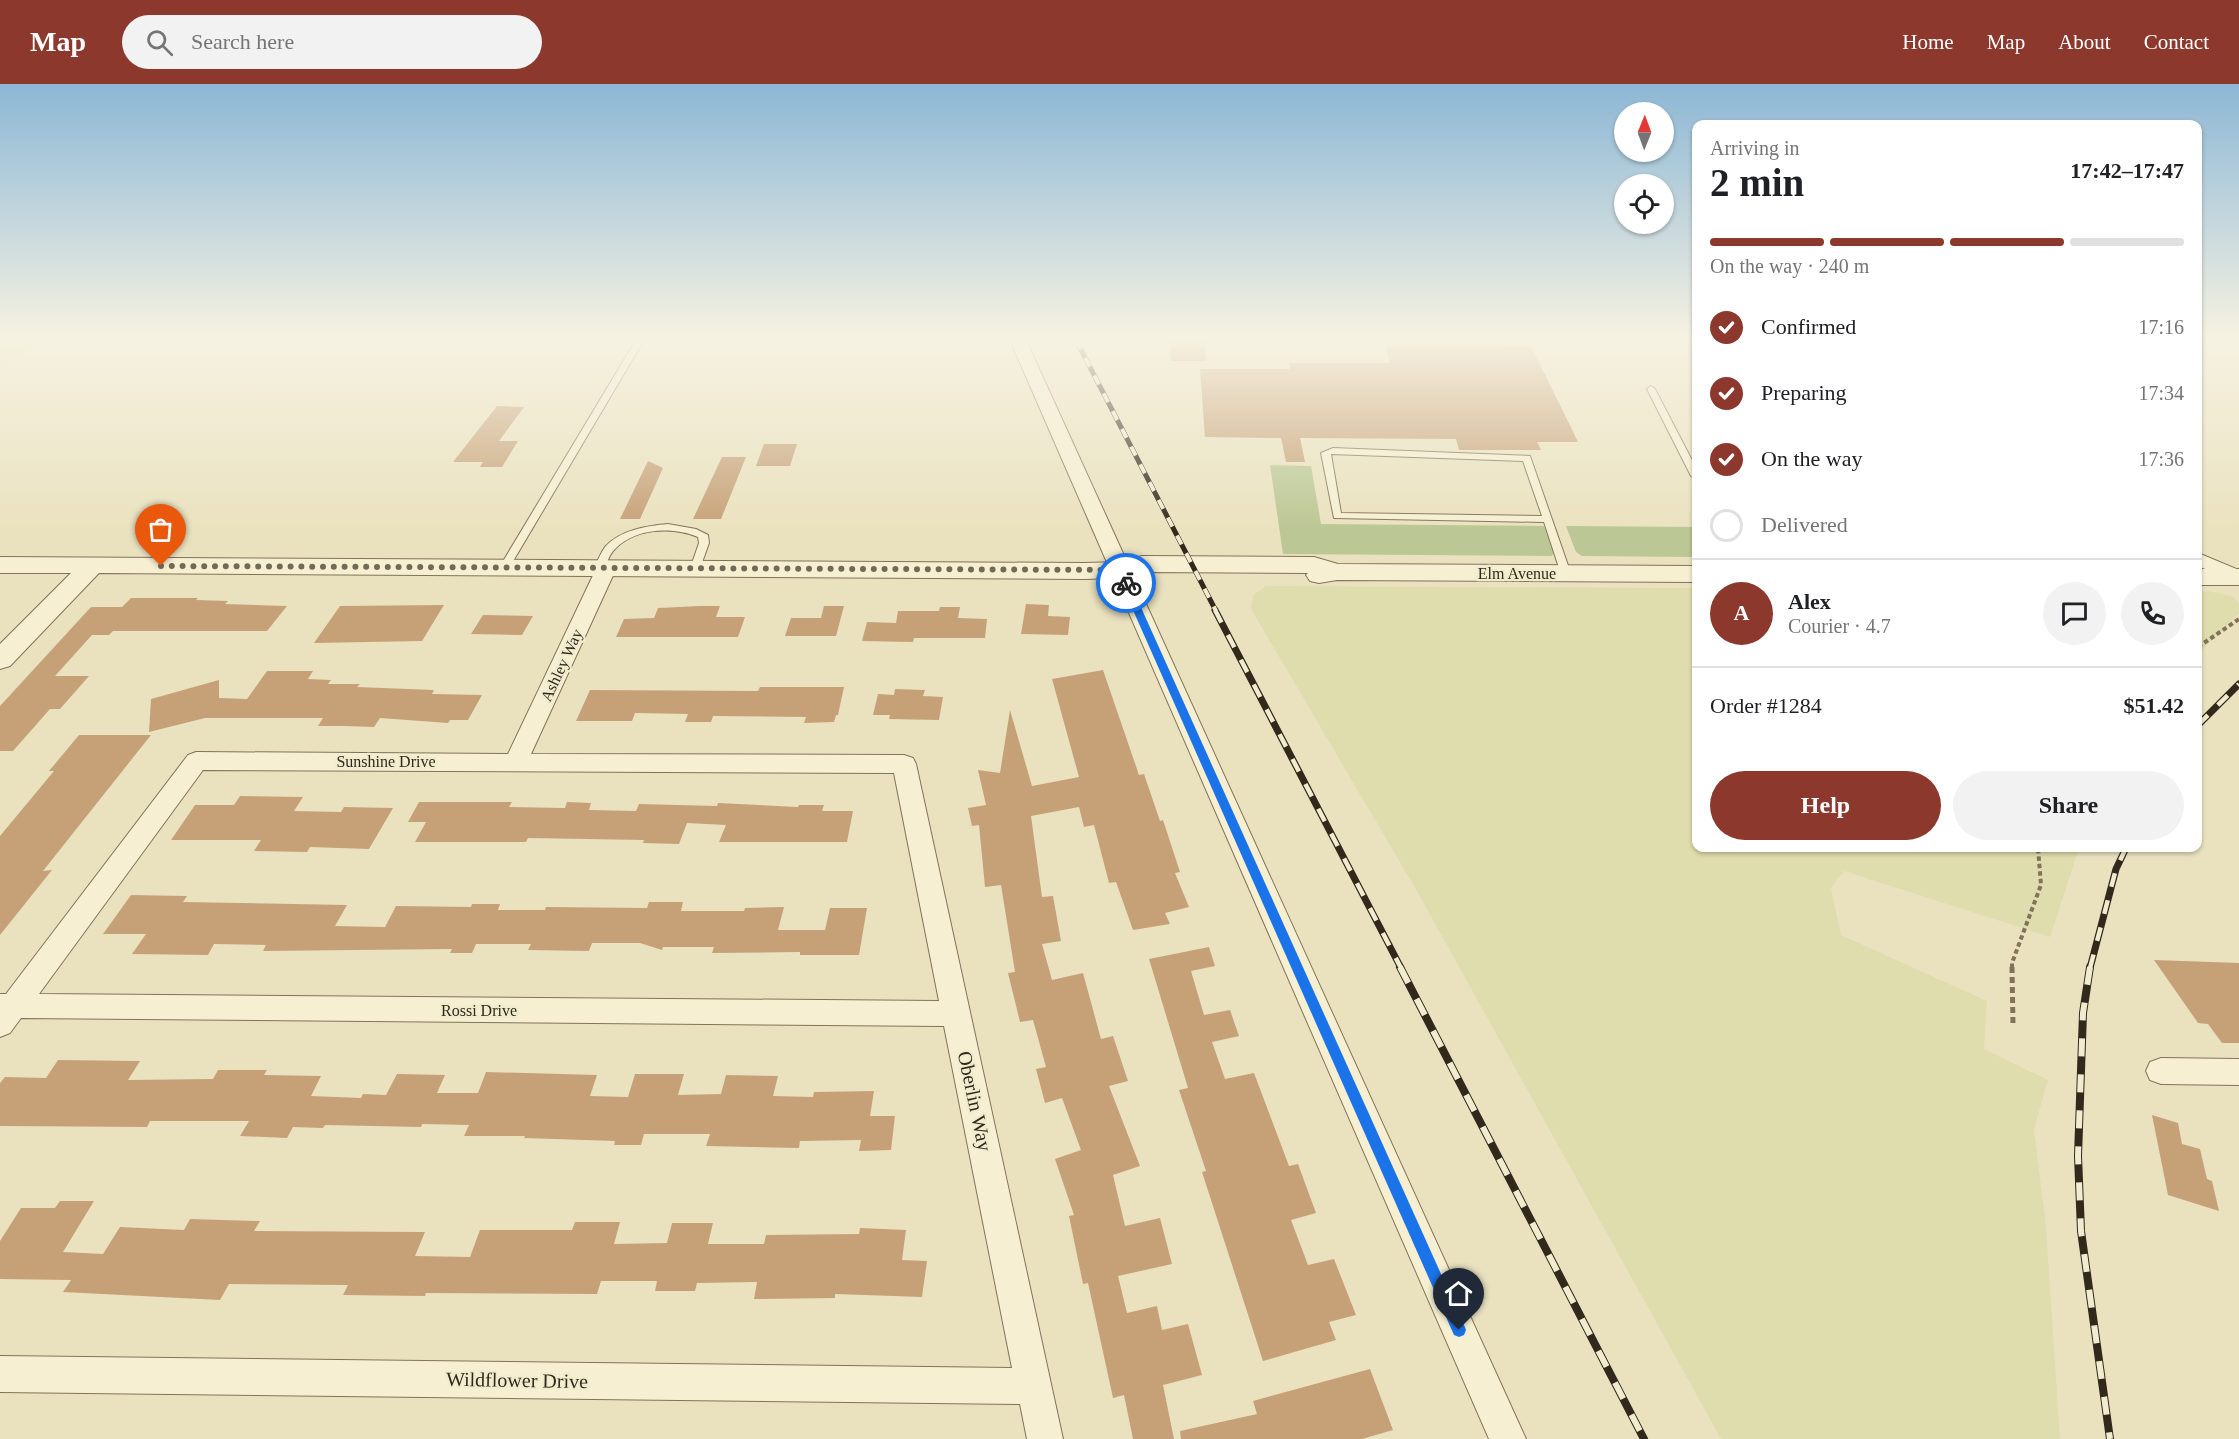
<!DOCTYPE html>
<meta charset="utf-8">
<style>
:root{--surface:#fff;--page:#f2f2f2;--text:#202124;--muted:#757577;--line:#e0e0e0;--accent:#8c382d}
body{margin:0;font-family:"Times New Roman",serif;background:var(--page);color:var(--text);height:100vh;display:flex;flex-direction:column;font-size:22px;white-space:nowrap}
*{box-sizing:border-box;margin:0}
p{font-size:20px;color:var(--muted)}
.icon{flex:none;width:33px;height:33px;fill:none;stroke:currentColor;stroke-width:2;stroke-linecap:round;stroke-linejoin:round}
.map{position:relative;flex:1;overflow:hidden}
.drawer{position:absolute;left:1692px;top:36px;width:510px;height:732px;display:flex;flex-direction:column;background:var(--surface);border-radius:12px;box-shadow:0 2px 4px #0004}
.drawer>*{flex:none}
.needle{width:39px;rotate:1deg}
.tools{position:absolute;left:1614px;top:18px;display:grid;gap:12px}
.tools a{display:grid;place-items:center;width:60px;height:60px;border-radius:50%;background:var(--surface);box-shadow:0 2px 4px #0004;font-size:30px}
.pin{position:absolute;display:grid;place-items:center;width:51px;height:51px;color:#fff;margin:-62px -26px;border-radius:50% 50% 50% 0;rotate:-45deg;box-shadow:0 0 6px #0007}
.pin .icon{rotate:45deg}
.courier{position:absolute;display:grid;place-items:center;width:60px;height:60px;margin:-30px;border:4px solid #1a73e8;border-radius:50%;background:#fff;color:#222;box-shadow:0 2px 8px #0007}
.summary em{font-style:normal;font-weight:800}
.summary div{display:flex;flex-direction:column-reverse}
.summary{display:flex;align-items:center;justify-content:space-between;height:102px;padding:0 18px}
h1{font-size:39px;font-weight:800;line-height:45px}
.bar{display:grid;grid-template-columns:repeat(4,1fr);gap:9px 6px;align-content:center;height:72px;padding:0 18px}
.bar i{height:8px;border-radius:4px;background:var(--line)}
.bar .current{background:var(--accent)}
.bar p{grid-column:span 4}
.line{display:flex;align-items:center;gap:15px;padding:0 18px;border-top:2px solid var(--line)}
.line div{flex:1}
.round{display:grid;place-items:center;flex:none;width:63px;height:63px;border-radius:32px;background:var(--page)}
ol{padding:0 18px;list-style:none}
li{display:flex;align-items:center;gap:18px;height:66px}
li p{margin-inline-start:auto}
li .icon{padding:6px;border-radius:50%;background:var(--accent);color:#fff;stroke-width:4}
li:last-child{color:var(--muted)}
li i{width:33px;height:33px;border:3px solid var(--line);border-radius:50%}
.button{display:flex;gap:12px;margin-top:auto;padding:12px 18px}
.button a{flex:1;height:69px;border-radius:36px;background:var(--accent);color:#fff;font-size:24px;font-weight:800;line-height:69px;text-align:center}
.button a+a{background:var(--page);color:var(--text)}
header{display:flex;align-items:center;gap:36px;box-sizing:border-box;height:84px;padding:0 30px;background:var(--accent);color:#fff}
header strong{font-size:28px}
nav{display:flex;gap:33px;margin-inline-start:auto;font-size:21px}
.search{width:420px;height:54px;background:var(--page);display:flex;align-items:center;gap:15px;box-sizing:border-box;padding:0 21px;border-radius:33px;color:var(--muted);font-size:22px}
.map>svg:first-child{display:block}
.farmland{fill:#dfddad}
.green{fill:#bbc794}
.building{fill:#c6a178}
.lines{fill:none;stroke-linecap:round;stroke-linejoin:round}
.service-casing{stroke:#817359;stroke-width:2}
.minor-casing{stroke:#817359;stroke-width:2}
.tertiary-casing{stroke:#817359;stroke-width:2}
.path-far1{stroke:#817359;stroke-width:4;stroke-dasharray:4.5 3;stroke-linecap:butt}
.path{stroke:#817359;stroke-width:5;stroke-dasharray:6 4;stroke-linecap:butt}
.service{fill:#f6efd2;fill-rule:evenodd}
.minor{fill:#f6efd2;fill-rule:evenodd}
.tertiary{fill:#f6efd2;fill-rule:evenodd}
.rail-far2-casing{stroke:#32291c;stroke-width:5}
.rail-far1-casing{stroke:#32291c;stroke-width:7}
.rail-casing{stroke:#32291c;stroke-width:8}
.rail-far2{stroke:#f2ecce;stroke-width:4;stroke-dasharray:10;stroke-linecap:butt}
.rail-far1{stroke:#f2ecce;stroke-width:4.5;stroke-dasharray:14;stroke-linecap:butt}
.rail{stroke:#f2ecce;stroke-width:6;stroke-dasharray:18;stroke-linecap:butt}
.route{fill:#1a73e8}
.done{stroke:#726a55;stroke-width:6;stroke-dasharray:0 10.8}
.labels{text-anchor:middle;stroke-width:4.5;stroke-linejoin:round;paint-order:stroke}
.street-label{font-size:16px;fill:#32291c;stroke:#f2ecce}
.near-street-label{font-size:20px;fill:#32291c;stroke:#f2ecce}
</style>
<header>
<strong>Map</strong>
<div class="search"><svg class="icon" aria-label="search" viewBox="0 0 24 24"><circle cx="10" cy="10" r="6"/><path d="M15 15l6 6"/></svg>Search here</div>
<nav><a>Home</a><a>Map</a><a>About</a><a>Contact</a></nav>
</header>
<div class="map">
<svg width="2239" height="1355" viewBox="0 0 2239 1355">
<rect width="100%" height="100%" fill="#eae2bf"/>
<!-- farmland -->
<path class="farmland" d="M0 256H43L0 288Z
M1266 502 1696 504V764H2079L2050 853 1844 787 1831 804 1841 851 1987 917 1984 965 2048 996 2034 1045 2046 1143 2060 1355H1721L1418 809 1251 525 1253 511Z
M2198 507H2209L2234 513 2239 520V530L2198 570Z"/>
<!-- green -->
<path class="green" d="M1270 381 1311 382 1321 440 1544 442 1554 468 1552 472 1283 470Z
M1566 442 1696 443V473L1582 472 1576 468Z"/>
<!-- building -->
<path class="building" d="M1170 256H1204L1206 277H1171Z
M1385 261 1531 262 1578 358H1537L1541 366H1459L1456 355 1300 354 1305 378H1286L1281 354 1205 353 1200 285H1290L1289 279H1390Z
M497 322 524 323 499 357H518L502 383H480L483 378H453Z
M764 360H797L790 382H756Z
M722 373H746L721 435H693Z
M648 377 663 384 640 435H620Z
M131 514H198L196 516 228 517 225 520 287 522 267 547H113L109 551H92L55 592H89L60 625H50L13 667H0V622L91 523H122Z
M1026 520 1049 521 1048 532 1070 533 1068 551 1021 550Z
M444 521 422 557 314 559 340 522Z
M700 522H720L716 533H745L738 553H616L624 535 654 534 658 524Z
M824 522H844L836 552H785L791 534H821Z
M940 523H960L958 534 987 535 985 554H914L913 558 862 557 867 538 896 539 898 527H939Z
M483 531 533 532 522 551 471 550Z
M1103 586 1139 691 1144 690 1160 737 1163 736 1180 788 1175 789 1189 823 1165 829 1170 840 1133 846 1116 798 1109 799 1094 741 1084 743 1079 723 1031 732 1042 813 1053 812 1061 857 1042 860 1052 896 1083 889 1101 955 1113 952 1128 997 1109 1002 1140 1082 1113 1091 1125 1142 1160 1134 1172 1180 1118 1192 1127 1229 1157 1222 1162 1246 1188 1240 1202 1291 1163 1301 1174 1355H1133L1124 1311 1113 1314 1088 1199 1083 1200 1069 1132 1074 1131 1055 1075 1081 1066 1062 1014 1045 1019 1036 985 1046 983 1033 936 1020 938 1008 889 1015 888 1001 801 985 803 979 741 972 742 968 724 986 721 978 686 1000 689 1010 626 1032 702 1079 693 1052 595Z
M267 587H313L308 595 331 596 328 600H360L357 603 434 606 432 610 482 611 468 636H450L448 639 380 634 374 643 343 642H318L323 634H205L149 648 151 615 219 596V614L247 615Z
M760 603H844L838 631H836L834 638 804 639 806 633 713 632 711 638H685L688 630 635 629 632 637H576L590 606 758 607Z
M895 605 925 606 923 612 943 613 939 636 889 635 890 631H873L878 610 894 611Z
M79 651H151L43 787 52 786 0 851V752L54 687H49Z
M240 712 303 713 294 727 341 728 344 723 393 724 369 765 310 763 307 768 254 767 261 756H171L195 721H234Z
M419 718H512L509 723 565 724 567 718 591 719 589 726 636 727 639 720 717 722 718 719 798 723 799 721H824L822 727H853L847 758H719L726 741 687 739 679 760 643 759 644 756 528 754 526 758H415L426 738H408Z
M131 811 187 812 183 818 347 821 335 842 385 843 396 822 471 823 472 820H500L498 826H545L546 823 647 824 649 818H683L681 827H744L745 824 784 823 778 846H825L830 824H867L859 871H800V868L712 869 714 863H663L662 866 640 859H592L589 867 528 866 531 860H476L472 869H450L452 865 263 867 266 861 214 860 208 871 132 870 146 850H103Z
M1209 863 1215 882 1191 887 1204 931 1230 926 1239 952 1212 958 1225 995 1254 989 1289 1082 1298 1080 1316 1129 1291 1136 1308 1181 1334 1175 1356 1231 1329 1238 1336 1256 1263 1277 1202 1088 1206 1087 1179 1006 1188 1004 1149 875Z
M2154 876 2239 879V959H2222L2208 940 2198 939Z
M58 976 140 977 128 996 213 995 218 986H267L264 991 321 992 311 1012 361 1014 363 1010 386 1011 397 990 445 991 437 1009H478L486 988 597 991 590 1012 628 1013 635 990H684L678 1011 721 1010 726 991 778 992 773 1012 813 1013 814 1008 874 1007 870 1032H895L891 1066 859 1067 861 1056 800 1057 799 1064 706 1062 710 1050H644L641 1061H614L615 1057 524 1054 525 1052H464L469 1041 422 1040 421 1043 325 1041 323 1044 293 1043 287 1054 240 1052 249 1037H150L147 1043 0 1042V999L5 993 46 994Z
M2152 1031 2178 1039 2182 1060 2200 1065 2207 1095 2212 1097 2219 1127 2168 1111Z
M60 1117H94L63 1168 103 1170 120 1143 184 1146 190 1135 260 1137 254 1147 425 1148 415 1172 470 1173 480 1146H572L575 1138H620L614 1160 667 1159 672 1139H713L708 1160H764L766 1151 859 1150 860 1144 906 1146 902 1176 927 1177 922 1213 835 1210V1214L754 1215 757 1198 697 1199 695 1207H655L657 1197H601L597 1210 426 1209 425 1212 343 1211 348 1201 229 1200 220 1216 63 1208 71 1196 0 1195V1157L21 1124H55Z
M1370 1285 1393 1346 1362 1355H1181L1180 1347 1257 1330 1253 1317Z"/>
<g class="lines">
<!-- service casing -->
<g class="service-casing">
<path id="service" d="M636 256H644L509 484 504 487 500 486 499 484Z
M1651 302 1655 305 1696 384V395L1691 392 1647 305Z
M1333 364 1530 372 1571 490 1566 493 1561 490 1544 438 1334 434 1321 369ZM1331 370 1523 377 1542 432 1341 429Z
M668 440 696 445 708 451 709 459 699 487 695 488 690 485 699 459 698 453C672 442 634 444 614 466 608 472 607 481 603 487L599 488 594 485C597 478 600 470 605 463 620 446 646 442 668 440Z"/>
</g>
<!-- minor casing -->
<g class="minor-casing">
<path id="minor" d="M1010 256H1026L1526 1355H1489Z
M2198 469 2239 486V499L2198 482Z
M606 479 613 481 616 485 531 670 904 671 913 674 916 680 1063 1355H1027L1020 1320 0 1308V1272L1012 1284 944 942 21 934 10 949 0 953V910H6L188 671 196 668 508 670 596 485 599 481ZM203 686 894 689 939 917 39 910Z
M2161 974 2239 975V1001L2161 1000 2150 996 2146 987 2150 978Z"/>
</g>
<!-- tertiary casing -->
<g class="tertiary-casing">
<path id="tertiary" d="M1142 472 1314 473 1338 480 1696 482V498L1337 496 1319 499 1310 497 1306 491 1308 489 1143 488 1120 494 1084 495 99 489 10 582 0 585V560L71 489H0V473L1084 479 1119 478Z
M2198 485H2239V501H2198Z"/>
</g>
<!-- path-far1 -->
<path class="path-far1" d="M2198 563 2239 535
M2012 884V879L2041 801 2038 764"/>
<!-- path -->
<path class="path" d="M2012 883 2013 941"/>
<!-- service -->
<use href="#service" class="service"/>
<!-- minor -->
<use href="#minor" class="minor"/>
<!-- tertiary -->
<use href="#tertiary" class="tertiary"/>
<!-- rail-far2 casing -->
<g class="rail-far2-casing">
<path id="rail-far2" d="M1076 256 1216 527"/>
</g>
<!-- rail-far1 casing -->
<g class="rail-far1-casing">
<path id="rail-far1" d="M1215 526 1401 884
M2198 641 2239 600
M2090 884 2116 785 2126 764"/>
</g>
<!-- rail casing -->
<g class="rail-casing">
<path id="rail" d="M1400 883 1644 1355
M2090 883 2083 929 2078 1072 2081 1147 2110 1355"/>
</g>
<!-- rail-far2 -->
<use href="#rail-far2" class="rail-far2"/>
<!-- rail-far1 -->
<use href="#rail-far1" class="rail-far1"/>
<!-- rail -->
<use href="#rail" class="rail"/>
</g>
<!-- sky -->
<linearGradient id="sky" x2="0" y2="1"><stop stop-color="#8cb7d5"/><stop offset="0.57" stop-color="#f6f2e2"/><stop offset="1" stop-color="#f6f2e2" stop-opacity="0"/></linearGradient>
<rect width="2239" height="446" fill="url(#sky)"/>
<!-- route -->
<path class="route" d="M1123 497 1130 499 1464 1241 1466 1246 1464 1251 1459 1253 1454 1251 1121 499Z"/>
<g class="lines">
<!-- done -->
<path class="done" d="M161 482 1120 486 1126 499"/>
</g>
<g class="labels">
<!-- street labels -->
<g class="street-label">
<text x="1517" y="495">Elm Avenue</text>
<text transform="translate(561 581) rotate(-65)" y="6">Ashley Way</text>
<text x="386" y="683">Sunshine Drive</text>
<text x="479" y="932">Rossi Drive</text>
</g>
<!-- near-street labels -->
<g class="near-street-label">
<text transform="translate(975 1017) rotate(78)" y="7">Oberlin Way</text>
<text transform="translate(517 1296) rotate(1)" y="7">Wildflower Drive</text>
</g>
</g>
</svg>
<div class="tools">
<a><svg class="needle" viewBox="-14 -14 28 28"><path d="M0-13l5 13h-10z" fill="#e53935"/><path d="M0 13l5-13h-10z" fill="#757577"/></svg></a>
<a><svg class="icon" aria-label="locate" viewBox="0 0 24 24"><circle cx="12" cy="12" r="6"/><path d="M12 2v4M12 18v4M2 12h4M18 12h4"/></svg></a>
</div>
<div class="pin" style="left:161px;top:482px;background:#ea580c"><svg class="icon" aria-label="bag" viewBox="0 0 24 24"><path d="M5 8h14l-1 12H6zM9 8a3 3 0 0 1 6 0"/></svg></div>
<div class="pin" style="left:1459px;top:1246px;background:#1f2937"><svg class="icon" aria-label="home" viewBox="0 0 24 24"><path d="M3 11l9-7 9 7M6 9v11h12V9"/></svg></div>
<div class="courier" style="left:1126px;top:499px"><svg class="icon" aria-label="bike" viewBox="0 0 24 24"><circle cx="6" cy="16" r="4"/><circle cx="18" cy="16" r="4"/><path d="M6 16l4-8h5l3 8M10 8l3 8H6M13 5h3"/></svg></div>
<section class="drawer">
<div class="summary"><div><h1>2 min</h1><p>Arriving in</p></div><em>17:42–17:47</em></div>
<div class="bar"><i class="current"></i><i class="current"></i><i class="current"></i><i></i><p>On the way · 240 m</p></div>
<ol>
<li><svg class="icon" aria-label="check" viewBox="0 0 24 24"><path d="M5 12l5 5 9-10"/></svg>Confirmed<p>17:16</p></li>
<li><svg class="icon" aria-label="check" viewBox="0 0 24 24"><path d="M5 12l5 5 9-10"/></svg>Preparing<p>17:34</p></li>
<li><svg class="icon" aria-label="check" viewBox="0 0 24 24"><path d="M5 12l5 5 9-10"/></svg>On the way<p>17:36</p></li>
<li><i></i>Delivered</li>
</ol>
<div class="line" style="height:108px"><b class="round" style="background:var(--accent);color:#fff">A</b><div><b>Alex</b><p>Courier · 4.7</p></div><a class="round"><svg class="icon" aria-label="chat" viewBox="0 0 24 24"><path d="M4 5h16v11H9l-5 4z"/></svg></a><a class="round"><svg class="icon" aria-label="phone" viewBox="0 0 24 24"><path d="M5 4h4l2 5-3 2q2 4 5 5l2-3 5 2v4C11 20 4 13 5 4z"/></svg></a></div>
<div class="line" style="height:78px"><div>Order #1284</div><b>$51.42</b></div>
<div class="button"><a>Help</a><a>Share</a></div>
</section>
</div>
